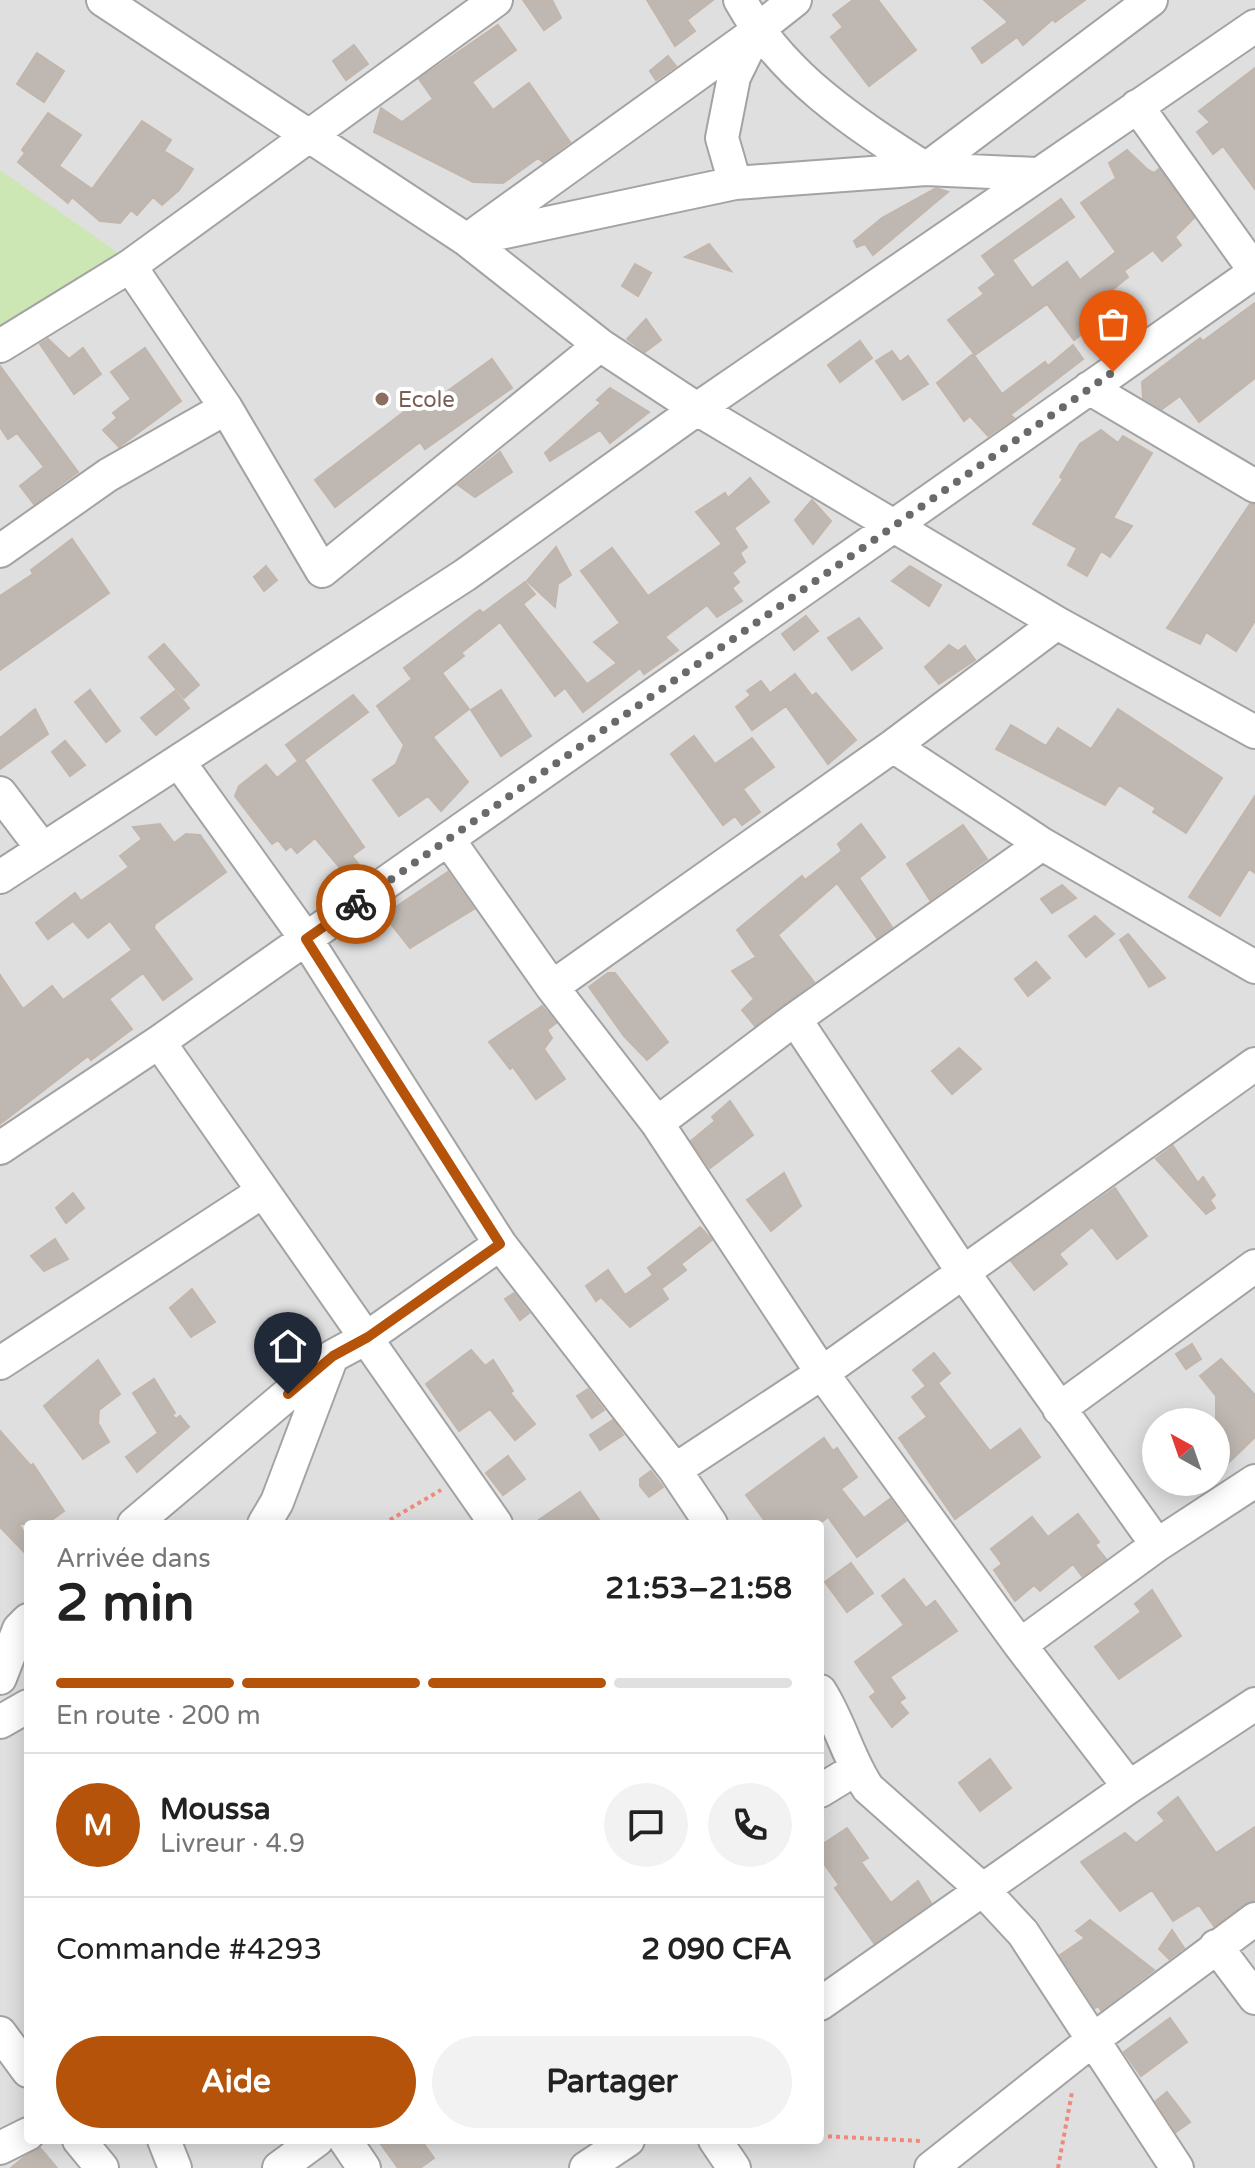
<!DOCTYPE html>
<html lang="fr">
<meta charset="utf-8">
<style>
:root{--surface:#fff;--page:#f2f2f2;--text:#222;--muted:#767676;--line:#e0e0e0;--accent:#b45309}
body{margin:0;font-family:"Varela Round",sans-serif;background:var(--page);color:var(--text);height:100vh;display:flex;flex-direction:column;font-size:30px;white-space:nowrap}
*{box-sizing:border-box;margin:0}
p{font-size:26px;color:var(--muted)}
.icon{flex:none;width:44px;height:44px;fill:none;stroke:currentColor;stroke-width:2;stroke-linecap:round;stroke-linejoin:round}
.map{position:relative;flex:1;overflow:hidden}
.side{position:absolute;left:24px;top:1520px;width:800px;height:624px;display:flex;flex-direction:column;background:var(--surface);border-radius:8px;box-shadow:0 4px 20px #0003}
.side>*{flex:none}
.needle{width:52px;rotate:320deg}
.fabs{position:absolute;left:1142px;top:1408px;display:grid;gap:16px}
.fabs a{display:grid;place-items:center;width:88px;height:88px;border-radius:50%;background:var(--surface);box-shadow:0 4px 20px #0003;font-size:40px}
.pin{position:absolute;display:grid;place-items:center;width:68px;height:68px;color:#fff;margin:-82px -34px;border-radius:50% 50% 50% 0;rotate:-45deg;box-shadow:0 0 8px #0007}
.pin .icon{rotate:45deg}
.courier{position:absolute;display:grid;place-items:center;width:80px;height:80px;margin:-40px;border:6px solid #b45309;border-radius:50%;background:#fff;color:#222;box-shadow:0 2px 10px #0007}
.summary em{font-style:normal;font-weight:700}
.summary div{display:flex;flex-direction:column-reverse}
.summary{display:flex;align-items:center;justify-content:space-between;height:136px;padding:0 32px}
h1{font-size:52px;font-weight:700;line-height:60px}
.bar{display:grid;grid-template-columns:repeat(4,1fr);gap:12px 8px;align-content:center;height:96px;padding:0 32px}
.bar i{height:10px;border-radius:6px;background:var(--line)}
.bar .current{background:var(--accent)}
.bar p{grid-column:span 4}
.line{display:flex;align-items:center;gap:20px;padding:0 32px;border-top:2px solid var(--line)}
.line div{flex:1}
.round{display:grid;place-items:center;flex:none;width:84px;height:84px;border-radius:42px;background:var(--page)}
.primary-button{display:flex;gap:16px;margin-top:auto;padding:16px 32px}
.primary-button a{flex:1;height:92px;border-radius:48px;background:var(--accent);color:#fff;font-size:32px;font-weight:700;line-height:92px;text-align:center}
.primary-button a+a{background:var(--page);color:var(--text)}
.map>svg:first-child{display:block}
.residential{fill:#dfdfdf;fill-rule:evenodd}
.grass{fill:#cce7b3}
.building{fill:#bfb8b2;stroke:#c2b6ac;stroke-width:2}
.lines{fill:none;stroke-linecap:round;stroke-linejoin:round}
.minor-casing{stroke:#a3a3a3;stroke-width:36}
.path{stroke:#f1897a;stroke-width:4;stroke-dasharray:4 4;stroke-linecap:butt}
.minor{stroke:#fff;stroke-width:32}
.done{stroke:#6a6a68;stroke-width:8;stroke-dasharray:0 14.4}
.route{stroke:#b45309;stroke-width:10}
.education-dot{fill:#8d6e63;stroke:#fff;stroke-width:3}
.labels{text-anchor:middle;stroke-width:8;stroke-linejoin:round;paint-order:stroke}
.education-label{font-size:22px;fill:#785e54;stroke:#fff;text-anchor:start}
</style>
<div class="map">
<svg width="1255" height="2168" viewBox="0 0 1255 2168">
<rect width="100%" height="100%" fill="#f1efe9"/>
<!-- residential -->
<path class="residential" d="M0 0H1255V2168H0ZM1156 1422H1216V1482H1156ZM28 1524H820V2140H28Z"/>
<!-- grass -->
<path class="grass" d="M0 170 124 257 0 333Z"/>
<!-- building -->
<path class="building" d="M523 0H552L561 18 544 30Z
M647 0H713L687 20 695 31 675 46Z
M853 0H878L916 50 869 86 831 37 843 27 833 15Z
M984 0H1085L1055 22 1053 19 1023 45 1017 37 982 63 972 48 1008 22Z
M498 25 516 50 472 82 493 110 529 83 570 142 543 162 538 158 503 183 473 182 374 132 381 108 402 122 433 99 419 79Z
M354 45 368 64 346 80 333 61Z
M37 53 64 71 44 102 17 84Z
M668 56 676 66 656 80 650 71Z
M1255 68V189L1223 146 1213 154 1197 132 1210 122 1199 111Z
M48 113 81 135 59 166 92 189 142 121 171 140 164 151 193 169 179 190 162 205 153 197 137 215 131 210 120 223 100 221 72 197 68 203 18 162 25 153 22 150Z
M1127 150 1148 170 1154 173 1159 169 1194 218 1175 237 1181 245 1162 261 1153 250 1124 271 1128 277 1095 304 1105 316 1074 340 1047 304 975 355 948 320 984 294 979 288 996 275 982 256 1061 199 1074 217 1012 260 1032 288 1067 262 1080 280 1116 252 1081 203 1116 178 1109 163Z
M936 188 948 192 873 255 865 244 857 247 854 241 882 218Z
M709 244 731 271 685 257Z
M635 264 651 273 638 296 622 286Z
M1255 303V378L1199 422 1180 396 1162 409 1143 398 1142 382 1200 338 1203 341Z
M646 319 661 340 645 352 627 339Z
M48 339 69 359 83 348 101 374 74 394 40 344Z
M860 341 872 358 840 382 828 365Z
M1073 345 1083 359 1010 415 1014 418 988 436 970 416 964 421 937 383 973 354 1002 394 1045 362 1048 366Z
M145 348 181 401 119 447 103 430 117 418 113 413 131 399 111 372Z
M892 351 900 362 908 356 928 384 903 400 876 361Z
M492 359 512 388 425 449 420 442 335 507 315 480 414 404 420 411Z
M0 366 78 472 34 504 20 486 44 467 17 433 8 439 0 427Z
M610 388 649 412 610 443 600 430 550 461 545 453 601 403 597 400Z
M1101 430 1118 443 1123 436 1152 453 1113 518 1132 526 1110 557 1101 551 1087 576 1068 565 1077 548 1033 524 1063 479 1060 477 1080 444Z
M500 452 512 472 475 497 458 485Z
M750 478 769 502 734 528 747 547 740 553 745 562 732 573 739 582 732 588 742 601 717 617 707 605 665 637 678 650 644 674 640 668 583 712 565 688 555 696 500 622 461 653 464 656 442 673 469 709 433 737 468 782 441 811 428 796 399 816 373 780 396 764 404 745 377 706 412 679 404 668 474 614 480 610 483 613 525 582 535 594 523 604 587 684 617 663 594 642 620 623 581 571 612 548 648 596 722 544 696 512 725 493 728 498Z
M812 500 831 521 813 544 795 520Z
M1250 504 1255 505V621L1236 651 1206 632 1200 644 1167 628Z
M72 539 109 593 0 670V596L33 574 31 570Z
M556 547 571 575 558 584 555 607 527 581Z
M266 566 277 580 264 591 254 577Z
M910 566 941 585 929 606 892 581Z
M806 616 818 631 794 650 782 634Z
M859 618 882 648 852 670 828 638Z
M164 644 199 685 184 698 149 657Z
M949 645 958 651 965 646 975 660 939 684 925 667Z
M795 674 812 696 816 693 856 740 828 764 786 706 752 730 736 707 751 695 747 691 761 681 770 693Z
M90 690 120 731 106 742 75 702Z
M501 690 531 736 501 756 471 710Z
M175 691 189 708 156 735 141 718Z
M353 695 368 712 304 760 364 847 352 856 360 866 347 876 315 838 297 853 291 846 286 850 278 840 272 844 235 796 239 786 266 765 277 778 298 761 286 745Z
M35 709 48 734 0 769V738Z
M1118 709 1222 778 1186 833 1153 812 1156 808 1119 785 1105 805 996 749 1011 725 1046 746 1058 728 1091 749Z
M694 736 715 764 752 738 774 767 743 789 760 812 742 825 735 816 723 825 671 754Z
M65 741 85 765 70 776 52 752Z
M1255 796V873L1249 869 1220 916 1189 897Z
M160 824 174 843 186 834 200 835 226 872 155 924 154 928 192 979 163 1000 143 973 109 999 132 1029 91 1060 88 1056 0 1124V975L23 1009 52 986 63 1000 132 950 110 921 88 938 73 921 48 939 36 923 75 893 81 901 129 867 120 856 142 839 133 827Z
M861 824 885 857 859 878 892 927 877 938 837 883 778 935 814 982 755 1026 742 1010 754 999 732 971 756 957 737 930 802 876 805 880 842 851 838 844Z
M963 825 987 859 930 900 907 864Z
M448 872 474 909 410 948 384 915Z
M1062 885 1076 898 1052 913 1041 899Z
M1095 916 1114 934 1086 957 1069 936Z
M1128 934 1165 978 1149 987 1120 940Z
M1036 962 1050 978 1028 996 1015 979Z
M608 973H615L668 1042 647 1060 624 1036 589 987Z
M542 1006 556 1023 547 1030 552 1038 544 1049 565 1079 536 1099 513 1067 510 1069 489 1042Z
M959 1048 981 1069 952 1094 932 1071Z
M730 1101 753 1135 710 1168 691 1141 715 1121 712 1117Z
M1173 1146 1198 1183 1203 1177 1215 1195 1210 1200 1215 1208 1206 1214 1156 1159Z
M784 1173 801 1206 771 1231 747 1200Z
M1115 1188 1147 1236 1117 1259 1092 1227 1059 1254 1067 1264 1034 1290 1011 1261Z
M73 1193 84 1208 66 1223 56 1208Z
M700 1227 712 1240 681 1264 686 1270 662 1288 648 1268Z
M55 1239 68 1259 44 1271 31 1256Z
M608 1270 625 1295 653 1275 668 1299 630 1327 601 1297 596 1301 586 1286Z
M192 1289 215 1322 191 1337 170 1308Z
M514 1293 529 1313 520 1320 505 1299Z
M1192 1344 1201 1359 1186 1369 1176 1354Z
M471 1350 485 1366 493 1360 513 1391 510 1393 535 1424 515 1440 490 1409 459 1431 426 1384Z
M934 1353 950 1373 938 1383 990 1451 1020 1429 1040 1457 955 1519 899 1438 927 1417 912 1397 926 1386 913 1370Z
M1221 1359 1255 1395V1437L1216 1475V1396L1200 1376Z
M98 1360 120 1394 99 1410 98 1423 109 1442 83 1459 44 1406Z
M154 1379 175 1413 172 1415 176 1419 180 1416 189 1427 137 1472 126 1457 158 1433 133 1393Z
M588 1389 604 1410 592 1418 577 1396Z
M613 1420 623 1435 600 1450 590 1435Z
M0 1431 31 1466 33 1464 64 1511 46 1524H19L28 1540V1556L0 1527Z
M824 1438 833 1451 837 1448 857 1477 841 1489 864 1518 890 1499 906 1521 857 1557 828 1517 819 1524H767L746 1495Z
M508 1456 525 1479 503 1495 486 1473Z
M651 1471 663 1487 649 1497 640 1486V1479Z
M580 1492 602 1524H533Z
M1078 1514 1099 1542 1095 1545 1106 1559 1082 1576 1073 1564 1040 1591 1034 1585 1015 1601 994 1570 1002 1564 991 1549 1032 1517 1048 1537Z
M851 1563 873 1593 847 1612 825 1582Z
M904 1579 926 1608 935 1601 957 1631 890 1677 905 1698 899 1702 908 1713 892 1727 870 1697 876 1692 855 1662 904 1625 882 1596Z
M1152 1590 1181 1636 1119 1679 1095 1647 1141 1612 1135 1604Z
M990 1759 1011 1788 980 1811 959 1783Z
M1178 1797 1216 1853 1255 1827V1900L1244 1904 1214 1926 1199 1905 1173 1921 1152 1890 1120 1911 1081 1862 1125 1833 1136 1843 1165 1821 1158 1813Z
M847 1828 868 1858 861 1862 891 1903 918 1881 931 1903 874 1943 835 1888 839 1885 820 1858V1846Z
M1090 1920 1154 1970 1101 2010 1098 2006 1095 2008 1060 1955 1085 1938 1076 1931Z
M1172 1930 1184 1948 1169 1959 1159 1949Z
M1170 2018 1187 2042 1141 2076 1124 2052Z
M1167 2092 1190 2122 1176 2132 1156 2101Z
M378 2140H421L434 2158 420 2168H398Z
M40 2148 57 2168H11L24 2157Z"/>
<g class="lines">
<!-- minor casing -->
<g class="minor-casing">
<path id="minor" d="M103 0 467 240 600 345 697 409 1057 623 1255 732
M740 0C783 77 853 122 926 169L1151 0
M1137 106 1255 271
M735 183 926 169 1036 174
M478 232 752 35
M467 240 735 183 722 138 734 77 757 30 795 0
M130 266 226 408 322 571 600 345
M0 346 130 266 496 0
M1089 388 1255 486
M0 551 108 475 226 408
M893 746 1042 844 1255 967
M179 762 306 939 500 1244 675 1470 711 1524
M0 793 41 847
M448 839 552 987 657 1123 822 1373 1020 1645 1129 1787
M0 877 465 575 697 409 1255 26
M552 987 893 746 1057 623
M795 1019 963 1272 1157 1545
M159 1042 496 1524
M657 1123 795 1019 1042 844
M0 1148 159 1042 1255 272
M0 1363 262 1192
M1059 1409 1255 1266
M675 1470 822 1373 1255 1064
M134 1524 333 1356 368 1337 500 1244
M264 1524 277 1502 331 1359
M1020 1645 1157 1545 1255 1481
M0 1678 19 1629 28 1620
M820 1691C840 1722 848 1758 868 1788L984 1891 1023 1933 1177 2168
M0 1722 28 1706
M820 1791 856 1769
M1216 1946 1255 1998
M820 2004 1129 1787 1255 1704
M0 2033 28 2071
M79 2140 102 2168
M164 2140 175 2168
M345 2140 364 2168
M715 2140 734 2168
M0 2148 28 2134
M279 2168 317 2140
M586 2168 628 2140
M931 2168 1094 2039 1255 1919"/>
</g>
<!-- path -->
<path class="path" d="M383 1524 441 1490
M820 2136 921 2141
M1058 2168 1072 2092"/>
<!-- minor -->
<use href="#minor" class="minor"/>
</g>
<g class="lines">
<!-- done -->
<path class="done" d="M356 904 1113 372"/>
<!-- route -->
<path class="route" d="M288 1394 333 1356 368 1337 500 1244 306 939 356 904"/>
</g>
<!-- markers -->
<circle class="education-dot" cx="382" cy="399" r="8"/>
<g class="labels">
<!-- education labels -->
<g class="education-label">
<text x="398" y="407">Ecole</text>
</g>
</g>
</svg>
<div class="fabs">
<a><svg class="needle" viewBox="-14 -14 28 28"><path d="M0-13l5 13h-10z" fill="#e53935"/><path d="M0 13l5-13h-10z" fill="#767676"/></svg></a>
</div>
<div class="pin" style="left:1113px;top:372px;background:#ea580c"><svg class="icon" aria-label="bag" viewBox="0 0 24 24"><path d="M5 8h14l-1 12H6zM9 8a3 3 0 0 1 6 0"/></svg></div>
<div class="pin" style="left:288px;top:1394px;background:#1f2937"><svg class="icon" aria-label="home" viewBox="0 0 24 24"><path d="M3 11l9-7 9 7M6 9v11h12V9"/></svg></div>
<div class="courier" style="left:356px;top:904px"><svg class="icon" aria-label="bike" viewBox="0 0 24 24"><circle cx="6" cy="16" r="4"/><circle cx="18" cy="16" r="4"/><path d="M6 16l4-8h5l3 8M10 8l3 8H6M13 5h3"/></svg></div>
<section class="side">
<div class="summary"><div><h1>2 min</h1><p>Arrivée dans</p></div><em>21:53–21:58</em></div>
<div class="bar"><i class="current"></i><i class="current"></i><i class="current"></i><i></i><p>En route · 200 m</p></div>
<div class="line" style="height:144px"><b class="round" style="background:var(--accent);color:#fff">M</b><div><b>Moussa</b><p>Livreur · 4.9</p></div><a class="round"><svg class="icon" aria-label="chat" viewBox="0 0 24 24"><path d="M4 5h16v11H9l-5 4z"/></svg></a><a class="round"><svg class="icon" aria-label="phone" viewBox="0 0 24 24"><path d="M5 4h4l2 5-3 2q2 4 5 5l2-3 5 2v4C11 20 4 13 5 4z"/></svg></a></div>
<div class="line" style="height:104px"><div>Commande #4293</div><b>2 090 CFA</b></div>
<div class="primary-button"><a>Aide</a><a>Partager</a></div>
</section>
</div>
